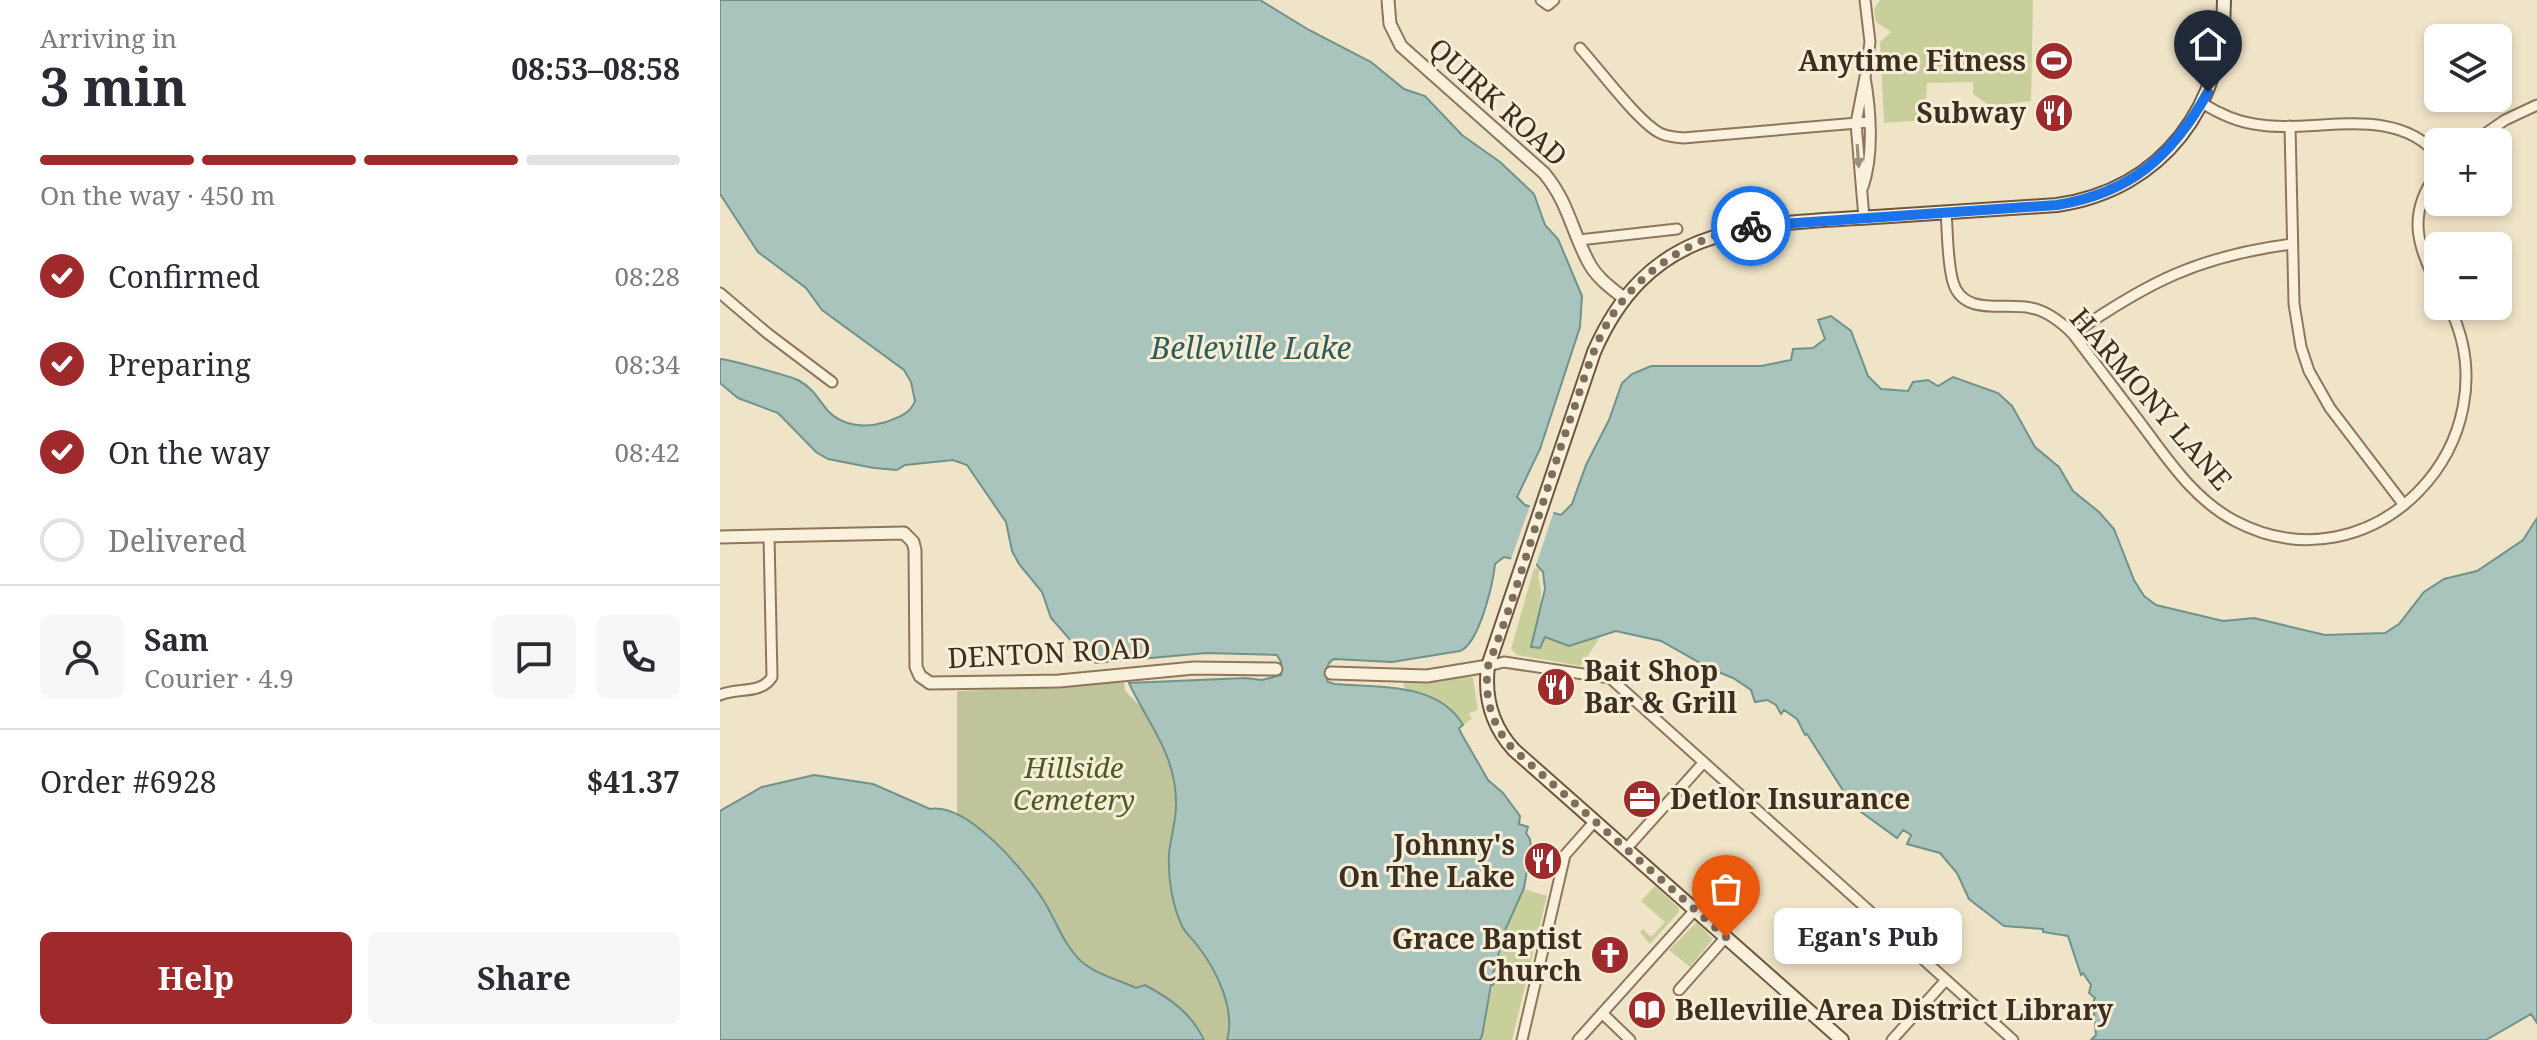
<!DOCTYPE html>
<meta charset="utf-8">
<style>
:root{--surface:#fff;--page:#f7f7f7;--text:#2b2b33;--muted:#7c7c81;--line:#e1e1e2;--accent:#9e2a2b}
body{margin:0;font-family:"Noto Serif",serif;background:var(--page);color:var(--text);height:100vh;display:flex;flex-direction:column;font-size:30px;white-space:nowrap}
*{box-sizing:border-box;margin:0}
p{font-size:26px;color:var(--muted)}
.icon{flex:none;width:44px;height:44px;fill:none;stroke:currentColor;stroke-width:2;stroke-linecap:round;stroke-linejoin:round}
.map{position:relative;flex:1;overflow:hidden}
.side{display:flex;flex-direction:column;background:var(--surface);width:720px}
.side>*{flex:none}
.controls{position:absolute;left:1704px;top:24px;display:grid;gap:16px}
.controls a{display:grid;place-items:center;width:88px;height:88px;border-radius:12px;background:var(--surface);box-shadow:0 4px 12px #0003;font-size:40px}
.pin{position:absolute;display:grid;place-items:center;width:68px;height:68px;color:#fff;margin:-82px -34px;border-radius:50% 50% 50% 0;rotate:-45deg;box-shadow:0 0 8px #0007}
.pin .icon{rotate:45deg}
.courier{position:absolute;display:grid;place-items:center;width:80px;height:80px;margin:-40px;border:6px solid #1a73e8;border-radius:50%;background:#fff;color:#222;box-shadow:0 2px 10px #0007}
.bubble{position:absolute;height:56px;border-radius:12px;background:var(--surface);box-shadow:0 4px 12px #0003;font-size:26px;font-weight:700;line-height:56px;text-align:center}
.head em{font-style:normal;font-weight:700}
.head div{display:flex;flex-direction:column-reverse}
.head{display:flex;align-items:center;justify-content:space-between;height:136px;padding:0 40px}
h1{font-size:52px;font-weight:700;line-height:60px}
.bar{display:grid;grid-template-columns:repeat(4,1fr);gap:12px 8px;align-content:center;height:96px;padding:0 40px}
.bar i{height:10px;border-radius:6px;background:var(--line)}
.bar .current{background:var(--accent)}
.bar p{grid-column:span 4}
.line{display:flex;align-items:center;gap:20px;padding:0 40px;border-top:2px solid var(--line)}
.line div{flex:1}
.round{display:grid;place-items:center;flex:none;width:84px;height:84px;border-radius:12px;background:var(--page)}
ol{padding:0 40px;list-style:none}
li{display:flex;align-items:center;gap:24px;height:88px}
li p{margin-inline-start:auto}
li .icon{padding:8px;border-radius:50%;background:var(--accent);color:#fff;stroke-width:4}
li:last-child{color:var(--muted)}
li i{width:44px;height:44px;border:4px solid var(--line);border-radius:50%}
.button{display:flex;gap:16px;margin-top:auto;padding:16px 40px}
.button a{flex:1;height:92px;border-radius:12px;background:var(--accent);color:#fff;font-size:32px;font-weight:700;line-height:92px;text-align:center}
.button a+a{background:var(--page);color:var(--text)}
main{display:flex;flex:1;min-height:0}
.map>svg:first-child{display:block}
.green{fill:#c9cf9b}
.cemetery{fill:#bfc49a}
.water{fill:#a9c4bc;stroke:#6f938a;stroke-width:2}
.pier{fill:#f0e4c8}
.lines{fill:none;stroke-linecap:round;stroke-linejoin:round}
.minor-casing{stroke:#8d765c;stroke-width:13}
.tertiary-casing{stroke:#8d765c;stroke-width:15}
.secondary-casing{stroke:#6f573f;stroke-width:16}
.minor{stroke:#faf1dc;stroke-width:9}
.tertiary{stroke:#faf1dc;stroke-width:11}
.secondary{stroke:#faf1dc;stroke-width:12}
.oneway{fill:#9c907e}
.done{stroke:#7c6e5b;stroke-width:8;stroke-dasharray:0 14.4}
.route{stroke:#1a73e8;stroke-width:10}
.labels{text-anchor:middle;stroke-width:6;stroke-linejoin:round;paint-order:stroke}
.poi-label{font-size:28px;font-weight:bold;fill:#3d2e20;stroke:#f7eed8;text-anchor:end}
.street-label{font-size:28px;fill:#3d2e20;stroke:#f7eed8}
.park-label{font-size:28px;font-style:italic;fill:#4d5a26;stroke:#f7eed8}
.water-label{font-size:30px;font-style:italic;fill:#2f5d5a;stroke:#f7eed8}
</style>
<main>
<section class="side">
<div class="head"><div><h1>3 min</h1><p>Arriving in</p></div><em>08:53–08:58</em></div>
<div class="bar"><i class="current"></i><i class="current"></i><i class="current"></i><i></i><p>On the way · 450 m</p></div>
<ol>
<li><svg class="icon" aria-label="check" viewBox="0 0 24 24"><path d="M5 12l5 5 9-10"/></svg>Confirmed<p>08:28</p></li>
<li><svg class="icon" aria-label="check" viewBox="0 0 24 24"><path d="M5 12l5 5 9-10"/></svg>Preparing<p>08:34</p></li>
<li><svg class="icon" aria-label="check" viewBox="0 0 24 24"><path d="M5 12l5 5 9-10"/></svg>On the way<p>08:42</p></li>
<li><i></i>Delivered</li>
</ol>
<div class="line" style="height:144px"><a class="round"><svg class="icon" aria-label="person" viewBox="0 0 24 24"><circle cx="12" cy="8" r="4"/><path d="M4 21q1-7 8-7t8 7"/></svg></a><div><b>Sam</b><p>Courier · 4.9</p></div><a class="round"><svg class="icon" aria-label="chat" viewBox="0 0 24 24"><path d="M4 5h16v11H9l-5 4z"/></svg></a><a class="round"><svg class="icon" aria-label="phone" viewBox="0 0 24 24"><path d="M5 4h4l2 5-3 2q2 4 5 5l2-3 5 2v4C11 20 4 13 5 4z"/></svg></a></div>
<div class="line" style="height:104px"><div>Order #6928</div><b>$41.37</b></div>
<div class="button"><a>Help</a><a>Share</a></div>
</section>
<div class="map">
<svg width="1817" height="1040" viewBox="0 0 1817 1040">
<rect width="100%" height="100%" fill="#f0e4c8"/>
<!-- green -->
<path class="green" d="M1160 0H1313L1311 101 1270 106 1253 94V82L1207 83 1205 120 1164 123 1160 42 1171 32 1156 22 1154 9Z
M814 568 820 569 818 577C826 597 816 626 811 647L825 637 882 634 861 666 797 655 791 649Z
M748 676 753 678 758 710 749 713 752 719 743 725C729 700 711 699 685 689L683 683 718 682Z
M935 886 959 908V912L930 944 920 932 923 929 931 937 945 922 921 901Z
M804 889 827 896 792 1040H760L786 928Z
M977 922 993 939 970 967 949 950Z"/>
<!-- cemetery -->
<path class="cemetery" d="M404 680 405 691C437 719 455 762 456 804 457 820 451 837 450 853 449 871 457 908 462 925 465 933 472 938 477 944 496 969 516 1009 507 1040H484L479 1029 425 985 416 988C399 980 375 974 361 960 342 942 336 918 321 897 300 866 270 833 237 814V691L301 689Z"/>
<!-- water -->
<path class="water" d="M0 0H540L589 30 651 62 684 89 705 96 742 135 780 162 814 194 825 225 838 239 862 296 860 327 820 449 797 497 805 505 841 515 852 504 866 465 889 420 902 383 912 374 931 366H1041L1071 360 1073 349 1093 348 1105 339 1098 320 1111 316 1131 331 1148 376 1161 389 1188 391 1193 382 1208 380 1218 386 1233 377 1278 393 1292 406 1315 447 1339 467 1353 491 1379 512 1394 529 1414 580 1424 596 1436 605 1503 621 1534 618 1605 635 1665 633 1679 624 1704 592 1724 579 1757 571 1803 540 1817 518V1023L1811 1014 1766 1040H1371L1376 1035 1373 1002 1375 998 1369 993 1371 985 1363 973 1361 975 1348 936 1323 932V929L1284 926 1249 899 1237 873 1220 853 1187 844 1191 835 1183 830 1177 838 1133 806 1087 734 1085 735 1077 719 1064 710 1061 714 1056 705 1047 700 1035 702 1031 690 1013 678 991 669 941 641 896 631 849 646 825 637 820 648 811 647 825 589 823 572 816 564 784 557 775 564C773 584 759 644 740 651L672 662 614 659C606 663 604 675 608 682L615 684C660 688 718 682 743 725L739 728 741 733 768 780 783 793 800 816 799 824 808 827 806 833 810 839 811 848 804 888 786 928 772 978 775 980 773 985H771L762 1036 760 1040H507C516 1009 496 969 477 945 472 938 465 933 462 926 452 905 448 878 449 855 450 839 456 822 456 806 457 755 429 726 409 683L525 678 542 680 561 675V662L557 655 486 653 376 663 367 659 331 618 322 592 299 564 292 551 286 522 247 465 233 460 185 465 177 470 154 468 108 459 96 452 58 413 18 398 0 383V359C7 359 70 376 78 380 93 388 98 399 108 411 123 427 147 428 166 422 179 417 190 414 195 401L191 382 184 370 102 310 86 288 38 252 0 194Z
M94 775 153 784 210 809C247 802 304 870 322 898 336 919 342 943 361 961 375 974 399 980 416 988L425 985C451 999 471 1013 484 1040H0V811L42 787Z"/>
<!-- pier -->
<path class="pier" d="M811 503 834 511 815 568 790 562Z"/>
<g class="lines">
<!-- minor casing -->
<g class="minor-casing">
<path id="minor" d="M821 0 828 5 834 0
M860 48C879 69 916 119 938 132 946 137 955 137 963 138L1149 122
M1145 77 1150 42 1145 0
M1482 103C1498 113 1514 121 1534 124 1593 135 1674 102 1718 156
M1570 126 1574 304 1581 347 1589 371 1610 408 1684 505
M1753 142 1785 120 1817 105
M1718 172C1687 212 1696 245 1718 286
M1143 187C1154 155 1151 111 1145 77L1136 123 1144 218
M1226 213C1228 235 1227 261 1233 282 1243 317 1285 302 1311 308 1327 311 1341 322 1353 334 1375 363 1397 392 1419 421 1447 458 1473 499 1515 521 1652 593 1796 442 1729 306
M859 240 957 229
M0 293 47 333 112 382
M1353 334C1428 282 1479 256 1572 244
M768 666 784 662 890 678 1293 1040
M0 695C17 687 41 695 52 677L49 536
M906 849 984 762
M959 990 1006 937
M882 1013 910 1040
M802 1040 845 855 875 821
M858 1040 975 910
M1172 1040 1225 981"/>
</g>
<!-- tertiary casing -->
<g class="tertiary-casing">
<path id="tertiary" d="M668 0 670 24 681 46 824 173C849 203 851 230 869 263 877 278 891 288 905 299
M0 537 184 533 193 542 195 550 196 667 200 676 210 683 339 681 474 668 556 669
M611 673 707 676 768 666"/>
</g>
<!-- secondary casing -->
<g class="secondary-casing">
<path id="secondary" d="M1122 1040 794 750C772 726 764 698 768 666L874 352C931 221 1032 225 1155 217 1215 213 1276 209 1337 205 1444 189 1504 105 1504 0"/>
</g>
<!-- minor -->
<use href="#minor" class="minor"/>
<!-- tertiary -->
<use href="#tertiary" class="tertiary"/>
<!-- secondary -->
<use href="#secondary" class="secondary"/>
</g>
<!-- one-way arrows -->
<defs><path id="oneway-solid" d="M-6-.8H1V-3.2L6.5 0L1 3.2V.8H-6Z" transform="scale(2)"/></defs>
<use class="oneway" href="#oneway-solid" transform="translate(1138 156) rotate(86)"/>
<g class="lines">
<!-- done -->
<path class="done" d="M1006 937 792 748C771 724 764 697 768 666 800 585 822 500 851 417 864 381 873 343 895 311 927 265 977 236 1031 226"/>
<!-- route -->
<path class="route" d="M1031 226 1337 205C1411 193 1452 156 1488 92"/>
</g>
<!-- icons -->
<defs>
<g id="stadium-disc" transform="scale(2)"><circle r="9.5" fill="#9e2a2b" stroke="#f7eed8"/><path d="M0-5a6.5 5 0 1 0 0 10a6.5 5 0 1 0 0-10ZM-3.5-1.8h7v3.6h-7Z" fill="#fff"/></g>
<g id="restaurant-disc" transform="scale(2)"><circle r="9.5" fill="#9e2a2b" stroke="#f7eed8"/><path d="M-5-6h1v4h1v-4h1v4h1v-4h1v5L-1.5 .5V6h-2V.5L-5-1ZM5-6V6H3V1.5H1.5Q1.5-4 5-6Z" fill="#fff"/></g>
<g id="office-disc" transform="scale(2)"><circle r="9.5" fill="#9e2a2b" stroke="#f7eed8"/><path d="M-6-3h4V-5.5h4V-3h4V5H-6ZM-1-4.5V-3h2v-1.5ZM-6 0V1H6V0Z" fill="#fff"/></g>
<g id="church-disc" transform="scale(2)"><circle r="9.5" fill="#9e2a2b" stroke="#f7eed8"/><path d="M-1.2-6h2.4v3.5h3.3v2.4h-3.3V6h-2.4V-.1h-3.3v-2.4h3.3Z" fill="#fff"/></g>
<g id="library-disc" transform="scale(2)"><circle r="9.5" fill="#9e2a2b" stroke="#f7eed8"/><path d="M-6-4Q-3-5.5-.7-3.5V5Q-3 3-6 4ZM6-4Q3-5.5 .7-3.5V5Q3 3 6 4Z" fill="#fff"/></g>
</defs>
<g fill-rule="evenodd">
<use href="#stadium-disc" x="1334" y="61"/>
<use href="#restaurant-disc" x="1334" y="113"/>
<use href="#restaurant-disc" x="836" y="687"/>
<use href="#office-disc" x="922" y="799"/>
<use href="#restaurant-disc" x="823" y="861"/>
<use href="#church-disc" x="890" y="955"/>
<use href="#library-disc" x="927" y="1010"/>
</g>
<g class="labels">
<!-- poi labels -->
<g class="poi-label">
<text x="1306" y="71">Anytime Fitness</text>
<text x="1306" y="123">Subway</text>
<text x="864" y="681" text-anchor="start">Bait Shop<tspan x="864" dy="32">Bar &amp; Grill</tspan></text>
<text x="950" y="809" text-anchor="start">Detlor Insurance</text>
<text x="795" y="855">Johnny's<tspan x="795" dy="32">On The Lake</tspan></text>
<text x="862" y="949">Grace Baptist<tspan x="862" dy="32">Church</tspan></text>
<text x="955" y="1020" text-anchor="start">Belleville Area District Library</text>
</g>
<!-- street labels -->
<g class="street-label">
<text transform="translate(778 102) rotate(42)" y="10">QUIRK ROAD</text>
<text transform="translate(1431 399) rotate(49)" y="10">HARMONY LANE</text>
<text transform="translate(329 653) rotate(-3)" y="10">DENTON ROAD</text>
</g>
<!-- park labels -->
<g class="park-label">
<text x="354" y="778">Hillside<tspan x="354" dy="32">Cemetery</tspan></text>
</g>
<!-- water labels -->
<g class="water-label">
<text x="531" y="359">Belleville Lake</text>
</g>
</g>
</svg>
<div class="controls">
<a><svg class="icon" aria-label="layers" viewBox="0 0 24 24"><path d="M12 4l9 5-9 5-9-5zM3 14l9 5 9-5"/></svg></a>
<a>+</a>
<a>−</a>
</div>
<div class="pin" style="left:1006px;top:937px;background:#ea580c"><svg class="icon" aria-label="bag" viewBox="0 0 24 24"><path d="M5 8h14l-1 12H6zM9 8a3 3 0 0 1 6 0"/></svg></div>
<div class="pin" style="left:1488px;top:92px;background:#1f2937"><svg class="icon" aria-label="home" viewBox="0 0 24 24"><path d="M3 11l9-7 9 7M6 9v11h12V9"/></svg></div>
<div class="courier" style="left:1031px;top:226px"><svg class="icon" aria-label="bike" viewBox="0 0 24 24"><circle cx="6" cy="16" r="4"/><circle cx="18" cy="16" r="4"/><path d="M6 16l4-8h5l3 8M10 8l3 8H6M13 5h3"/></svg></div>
<div class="bubble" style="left:1054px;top:908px;width:188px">Egan's Pub</div>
</div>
</main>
